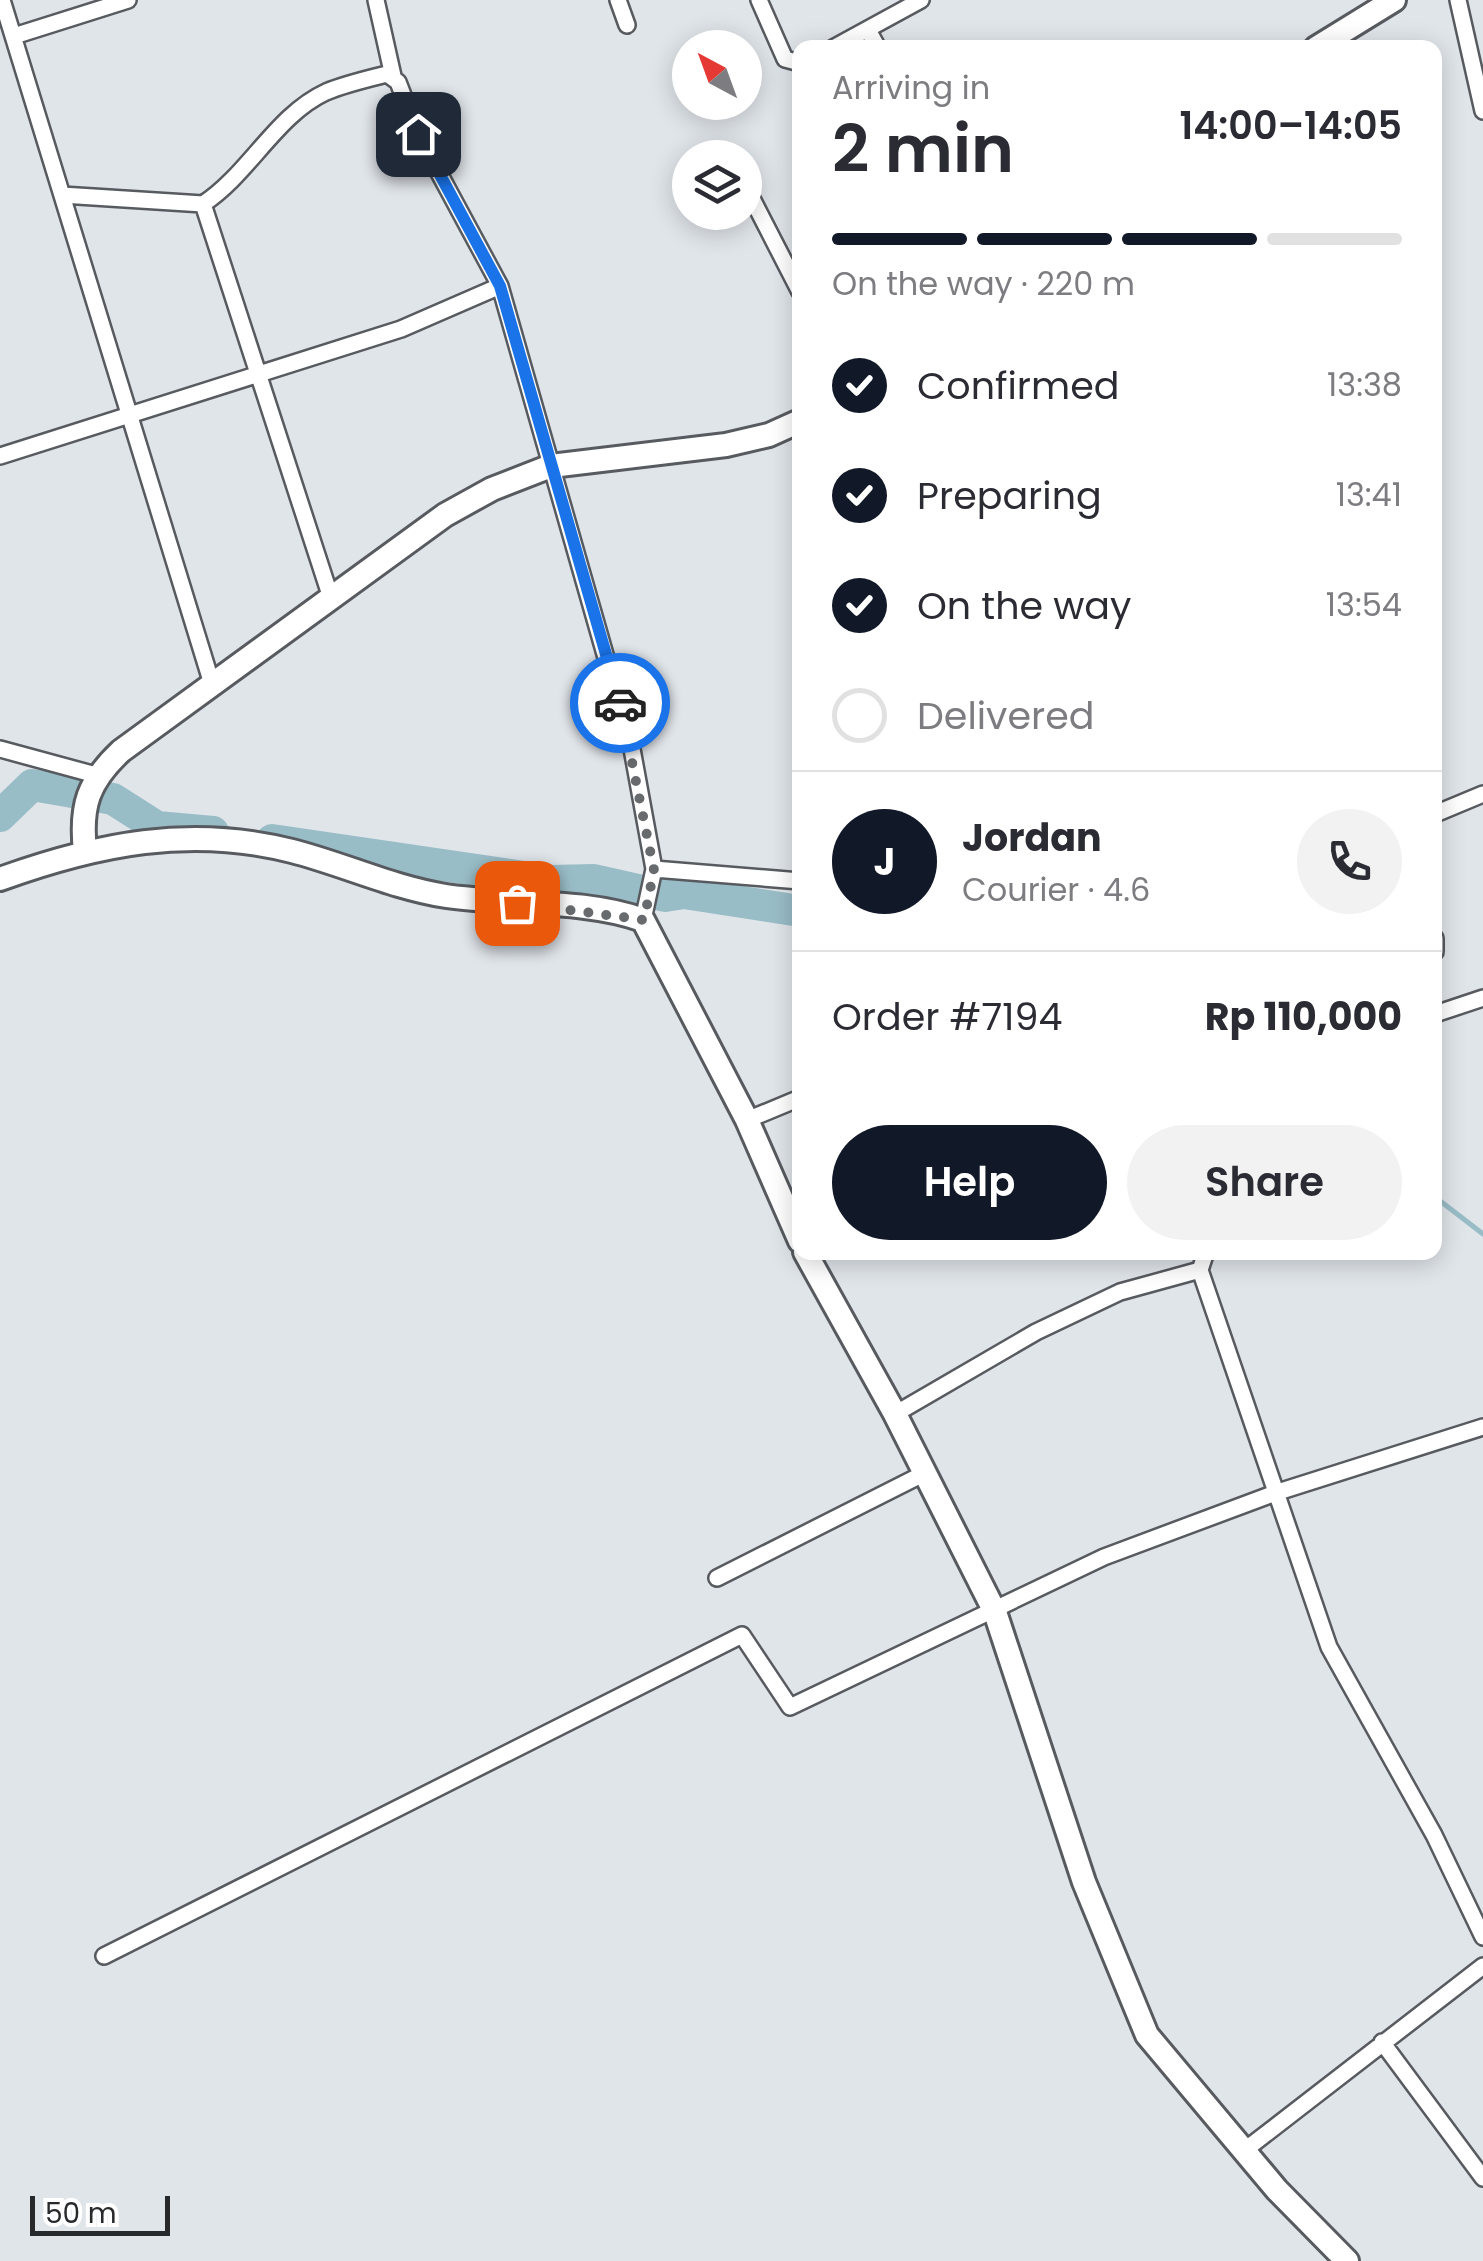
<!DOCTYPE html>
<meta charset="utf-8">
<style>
:root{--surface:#fff;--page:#f2f2f3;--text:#2b2b33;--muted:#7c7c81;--line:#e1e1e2;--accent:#111827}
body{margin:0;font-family:Poppins,sans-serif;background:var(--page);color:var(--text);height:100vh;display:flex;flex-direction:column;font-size:38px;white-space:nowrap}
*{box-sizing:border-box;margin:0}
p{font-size:32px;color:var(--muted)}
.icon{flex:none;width:55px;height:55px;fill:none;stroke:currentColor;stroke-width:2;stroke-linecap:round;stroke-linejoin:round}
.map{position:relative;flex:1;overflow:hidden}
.sheet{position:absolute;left:792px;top:40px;width:650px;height:1220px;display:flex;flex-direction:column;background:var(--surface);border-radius:20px;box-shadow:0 5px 25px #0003}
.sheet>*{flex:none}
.needle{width:65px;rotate:319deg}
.tools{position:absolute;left:672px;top:30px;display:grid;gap:20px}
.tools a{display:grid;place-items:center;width:90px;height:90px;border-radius:50%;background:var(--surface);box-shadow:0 5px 25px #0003;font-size:50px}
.scale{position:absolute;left:30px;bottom:25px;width:140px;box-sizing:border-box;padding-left:10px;border:5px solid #27292b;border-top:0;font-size:28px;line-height:35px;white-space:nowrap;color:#27292b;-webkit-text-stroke:8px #fff;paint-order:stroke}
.pin{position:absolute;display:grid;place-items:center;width:85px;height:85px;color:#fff;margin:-42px;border-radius:20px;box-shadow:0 5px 15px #0006}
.courier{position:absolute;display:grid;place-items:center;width:100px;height:100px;margin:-50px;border:8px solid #1a73e8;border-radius:50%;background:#fff;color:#222;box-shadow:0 2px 12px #0007}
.summary em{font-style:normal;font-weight:600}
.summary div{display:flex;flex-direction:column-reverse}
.summary{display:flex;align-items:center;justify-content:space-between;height:170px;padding:0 40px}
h1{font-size:65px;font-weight:600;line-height:75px}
.bar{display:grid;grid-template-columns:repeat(4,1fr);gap:15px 10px;align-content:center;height:120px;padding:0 40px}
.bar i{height:12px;border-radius:8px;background:var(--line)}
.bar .selected{background:var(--accent)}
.bar p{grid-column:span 4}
.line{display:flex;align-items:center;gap:25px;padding:0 40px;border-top:2px solid var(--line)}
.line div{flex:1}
.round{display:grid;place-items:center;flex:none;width:105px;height:105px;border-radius:52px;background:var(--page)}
ol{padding:0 40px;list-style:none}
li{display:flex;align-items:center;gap:30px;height:110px}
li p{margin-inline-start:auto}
li .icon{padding:10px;border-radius:50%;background:var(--accent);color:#fff;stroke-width:4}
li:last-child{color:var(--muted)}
li i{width:55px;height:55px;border:5px solid var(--line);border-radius:50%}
.button{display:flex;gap:20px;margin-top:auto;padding:20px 40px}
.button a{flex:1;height:115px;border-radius:60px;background:var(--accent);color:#fff;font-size:40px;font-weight:600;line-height:115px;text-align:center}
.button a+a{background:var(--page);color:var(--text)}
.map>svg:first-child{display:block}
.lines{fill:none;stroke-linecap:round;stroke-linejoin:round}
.stream{stroke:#99bdc7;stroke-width:5}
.river{stroke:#99bdc7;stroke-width:32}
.street-casing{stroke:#575b60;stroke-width:20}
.secondary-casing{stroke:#575b60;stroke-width:28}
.street{stroke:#fff;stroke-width:15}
.secondary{stroke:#fff;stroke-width:22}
.done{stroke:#686b6e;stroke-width:10;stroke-dasharray:0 18}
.route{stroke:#1a73e8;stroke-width:12}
</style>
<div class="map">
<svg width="1483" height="2261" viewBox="0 0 1483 2261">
<rect width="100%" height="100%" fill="#e0e5ea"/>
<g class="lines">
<!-- stream -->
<path class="stream" d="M1435 1197 1483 1234"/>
<!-- river -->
<path class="river" d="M0 816 32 785 113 799 157 827 213 832
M272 840 551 881 594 880 665 896 684 893 800 911"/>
<!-- street casing -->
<g class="street-casing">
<path id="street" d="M2 0 212 684
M376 0 393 76
M618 0 627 25
M759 0 785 59 800 63
M1458 0 1483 111
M868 30 878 48
M14 36 128 0
M833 48 921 0
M730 156 731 158
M745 185 800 292
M62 195 203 204C249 174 276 115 326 92 345 84 367 79 387 74L398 82 418 134 500 286 632 749 654 869 643 920
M203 204 331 598
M0 456 401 329 500 286
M0 749 96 775
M1435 814 1483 794
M654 869 800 881
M1435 938V952
M1435 1014 1483 998
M747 1120 800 1098
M1206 1252 1200 1270 1329 1647 1434 1835 1483 1937
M895 1414 1036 1332 1120 1292 1200 1270
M717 1578 925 1473
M104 1956 742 1635 790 1707 1104 1557 1278 1492 1483 1427
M1382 2042 1483 2178
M1245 2150 1483 1966"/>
</g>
<!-- secondary casing -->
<g class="secondary-casing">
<path id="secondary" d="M1316 48 1394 0
M85 851C80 806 88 782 121 751L445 515 492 489 551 466 726 445 769 435 800 421
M0 879C97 844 190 825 292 851 343 864 394 888 446 896 507 905 587 899 643 920L747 1120 800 1241
M805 1252 895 1414 995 1612 1084 1882 1147 2035 1277 2190 1347 2261"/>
</g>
<!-- street -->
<use href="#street" class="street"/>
<!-- secondary -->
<use href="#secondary" class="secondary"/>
</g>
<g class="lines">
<!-- done -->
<path class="done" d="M517 903 644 920 654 870 620 703"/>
<!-- route -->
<path class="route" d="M418 134 500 286 620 703"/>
</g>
</svg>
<div class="tools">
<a><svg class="needle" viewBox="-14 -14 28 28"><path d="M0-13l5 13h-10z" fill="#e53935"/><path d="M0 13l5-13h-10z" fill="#7c7c81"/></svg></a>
<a><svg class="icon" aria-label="layers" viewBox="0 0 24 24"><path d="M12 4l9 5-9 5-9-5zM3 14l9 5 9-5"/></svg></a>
</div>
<div class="scale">50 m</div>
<div class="pin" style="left:517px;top:903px;background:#ea580c"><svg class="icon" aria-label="bag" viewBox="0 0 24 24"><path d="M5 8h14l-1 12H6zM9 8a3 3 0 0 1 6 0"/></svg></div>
<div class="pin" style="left:418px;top:134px;background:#1f2937"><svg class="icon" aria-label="home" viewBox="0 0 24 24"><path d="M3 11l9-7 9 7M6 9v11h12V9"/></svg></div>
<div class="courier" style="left:620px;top:703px"><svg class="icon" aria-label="car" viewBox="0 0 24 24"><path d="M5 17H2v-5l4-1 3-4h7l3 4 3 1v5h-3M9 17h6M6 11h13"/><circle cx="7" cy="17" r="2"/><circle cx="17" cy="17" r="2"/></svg></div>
<section class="sheet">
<div class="summary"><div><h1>2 min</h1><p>Arriving in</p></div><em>14:00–14:05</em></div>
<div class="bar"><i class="selected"></i><i class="selected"></i><i class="selected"></i><i></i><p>On the way · 220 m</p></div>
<ol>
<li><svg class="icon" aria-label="check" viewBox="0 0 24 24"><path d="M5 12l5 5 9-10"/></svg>Confirmed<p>13:38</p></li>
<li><svg class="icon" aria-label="check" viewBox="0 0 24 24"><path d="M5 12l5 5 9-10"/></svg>Preparing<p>13:41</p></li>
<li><svg class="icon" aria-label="check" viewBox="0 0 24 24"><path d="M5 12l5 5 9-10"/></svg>On the way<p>13:54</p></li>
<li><i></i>Delivered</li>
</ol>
<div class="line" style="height:180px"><b class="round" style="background:var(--accent);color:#fff">J</b><div><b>Jordan</b><p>Courier · 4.6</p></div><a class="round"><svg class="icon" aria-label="phone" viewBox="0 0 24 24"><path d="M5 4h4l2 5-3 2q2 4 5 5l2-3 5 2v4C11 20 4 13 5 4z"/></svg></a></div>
<div class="line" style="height:130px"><div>Order #7194</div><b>Rp 110,000</b></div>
<div class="button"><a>Help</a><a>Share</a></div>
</section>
</div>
